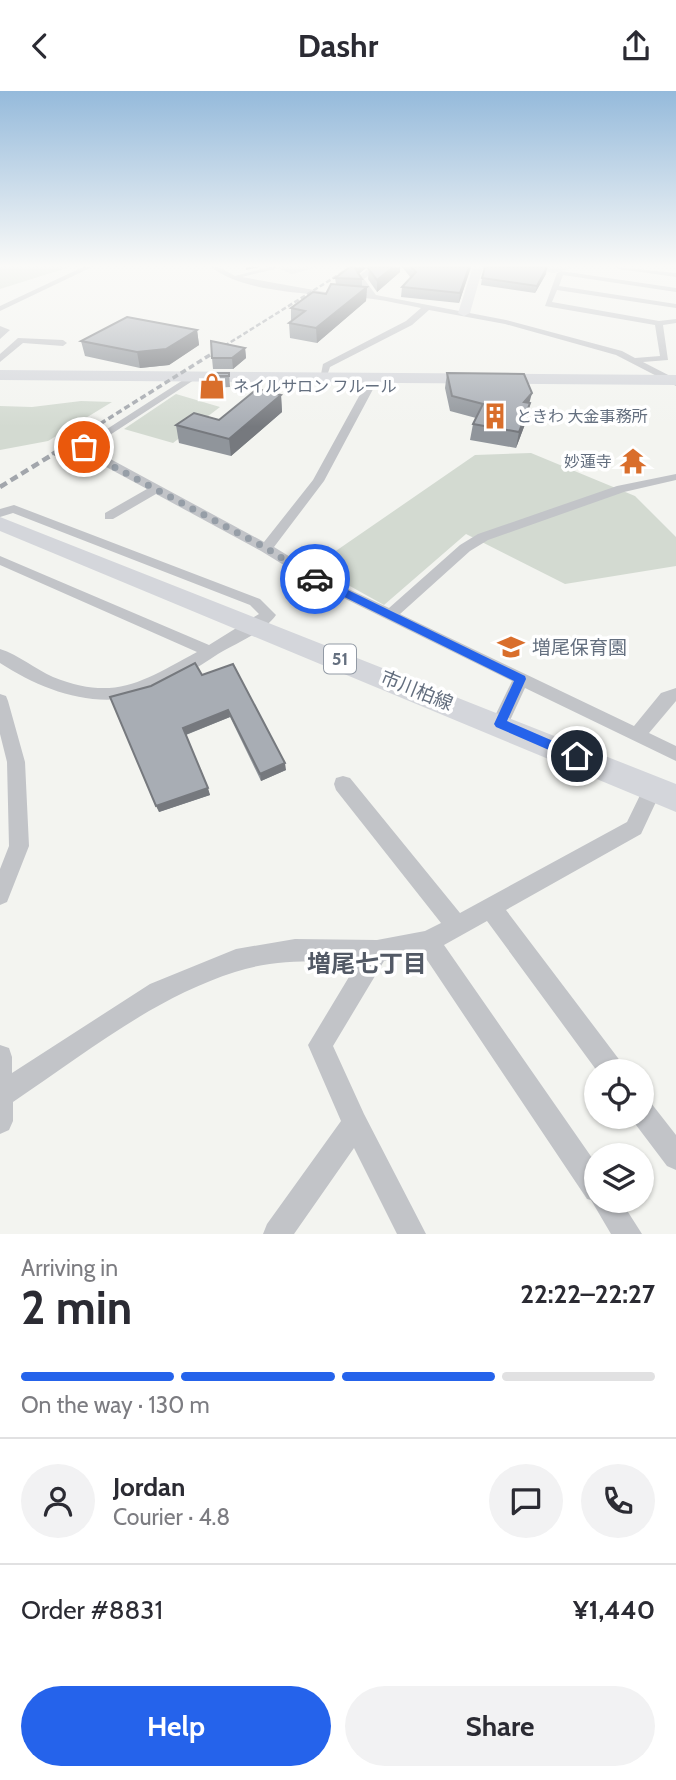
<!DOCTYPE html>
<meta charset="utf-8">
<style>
:root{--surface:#fff;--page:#f2f2f3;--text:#2b2b33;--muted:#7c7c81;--line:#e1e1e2;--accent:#2563eb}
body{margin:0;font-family:Cabin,"Noto Sans JP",sans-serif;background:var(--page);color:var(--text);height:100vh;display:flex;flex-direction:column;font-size:26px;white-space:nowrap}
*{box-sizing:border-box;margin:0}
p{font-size:23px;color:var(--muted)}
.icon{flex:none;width:38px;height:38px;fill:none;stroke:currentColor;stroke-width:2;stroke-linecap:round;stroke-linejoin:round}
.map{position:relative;height:1143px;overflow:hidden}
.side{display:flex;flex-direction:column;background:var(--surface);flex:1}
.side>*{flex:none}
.fabs{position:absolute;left:584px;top:968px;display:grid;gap:14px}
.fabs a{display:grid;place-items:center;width:70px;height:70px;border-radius:50%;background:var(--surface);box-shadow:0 2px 5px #0004;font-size:35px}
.pin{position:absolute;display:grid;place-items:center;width:60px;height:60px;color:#fff;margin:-30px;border:4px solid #fff;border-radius:50%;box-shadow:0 2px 7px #0007}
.courier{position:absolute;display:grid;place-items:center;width:70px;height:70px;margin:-35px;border:5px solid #2563eb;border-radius:50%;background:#fff;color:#222;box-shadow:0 2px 9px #0007}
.summary em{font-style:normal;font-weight:700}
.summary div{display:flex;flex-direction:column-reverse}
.summary{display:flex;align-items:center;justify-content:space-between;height:119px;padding:0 21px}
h1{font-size:46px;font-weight:700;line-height:52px}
.bar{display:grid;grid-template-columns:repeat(4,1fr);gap:10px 7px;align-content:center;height:84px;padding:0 21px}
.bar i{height:9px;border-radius:5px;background:var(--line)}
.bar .active{background:var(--accent)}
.bar p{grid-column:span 4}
.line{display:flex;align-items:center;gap:18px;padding:0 21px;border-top:2px solid var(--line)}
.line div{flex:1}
.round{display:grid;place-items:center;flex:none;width:74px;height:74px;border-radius:37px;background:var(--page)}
.action{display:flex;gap:14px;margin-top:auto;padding:14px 21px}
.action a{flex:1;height:80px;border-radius:42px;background:var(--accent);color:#fff;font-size:28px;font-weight:700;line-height:80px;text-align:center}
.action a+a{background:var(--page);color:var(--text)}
header{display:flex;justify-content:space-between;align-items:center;height:91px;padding:0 21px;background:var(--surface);font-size:32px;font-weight:700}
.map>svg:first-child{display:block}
.green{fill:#d3dad1}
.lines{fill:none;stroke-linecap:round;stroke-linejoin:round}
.street{fill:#c2c4c8;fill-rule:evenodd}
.secondary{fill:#d4d6db;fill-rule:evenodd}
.primary{fill:#d4d6db;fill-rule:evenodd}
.rail-far2{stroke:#a2a6ac;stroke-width:2.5;stroke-dasharray:5 2.5;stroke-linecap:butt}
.rail-far1{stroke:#a2a6ac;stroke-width:3.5;stroke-dasharray:6 3.5;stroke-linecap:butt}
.rail{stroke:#a2a6ac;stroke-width:4.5;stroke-dasharray:8 4.5;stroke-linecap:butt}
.wall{fill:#90959b}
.shaded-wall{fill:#76797e}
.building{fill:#a8adb4;stroke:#76797e;stroke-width:2}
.route{fill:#2563eb}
.done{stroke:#969ea7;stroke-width:7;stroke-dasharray:0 12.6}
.labels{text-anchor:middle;stroke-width:7;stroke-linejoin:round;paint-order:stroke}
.far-poi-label{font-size:16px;fill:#646f7f;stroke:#fff;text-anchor:start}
.shield{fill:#fff;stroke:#929aa5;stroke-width:2}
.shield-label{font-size:18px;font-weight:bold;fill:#646f7f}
.poi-label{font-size:19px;fill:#646f7f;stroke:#fff;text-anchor:start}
.street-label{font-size:19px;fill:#646f7f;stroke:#fff}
.near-neighbourhood-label{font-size:24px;font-weight:bold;fill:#525965;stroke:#fff}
</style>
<header><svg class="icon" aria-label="back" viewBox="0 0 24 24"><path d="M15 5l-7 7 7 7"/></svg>Dashr<svg class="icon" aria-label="share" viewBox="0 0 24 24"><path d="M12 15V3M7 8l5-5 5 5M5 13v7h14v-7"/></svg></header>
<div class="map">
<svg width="676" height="1143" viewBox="0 0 676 1143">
<rect width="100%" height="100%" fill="#f3f4f0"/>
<!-- green -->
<path class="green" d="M0 176H70L0 198Z
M176 303 220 316 173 352 124 338Z
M81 310 112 311 48 350 0 359V315L32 316Z
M531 362 635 405 676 446V475L565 493 466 443 384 514 314 475 475 364Z"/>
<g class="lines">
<!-- street -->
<path class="street" d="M83 176H92L0 220V215Z
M211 176H219L235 185 270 176H283L242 186 325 201 367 203 356 187 371 176H379L364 188 376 204 506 229 622 260 635 267 660 265 655 234 545 215 557 182 561 180 676 197V201L563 184 559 195 676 213V217L557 199 552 211 659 230 676 228V232L663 234 668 269 643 271 676 288V295L616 264 505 233 429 219 412 234 330 276 326 288H320L323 273 406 230 421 217C405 214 389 210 373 208 327 202 248 205 211 176Z
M616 176 676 182V186L619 178Z
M0 235 10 239 0 248Z
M18 247 63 249 67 252 63 255 23 252 0 271V263Z
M194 282 197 283V287L90 357 264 451 313 389 369 287 377 285 379 287 324 390 274 456 323 486 389 517 460 454 478 443 617 395 676 383V389L624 401 488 449 470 460 400 523 634 635 661 602 676 597V610L649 642 676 655V670L525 597 506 638 500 640 494 638 491 633 512 590 313 492 261 460 156 403 113 428H105V422L147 398 84 364 79 356Z
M14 414 260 508 276 524C264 541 236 552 218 563 198 576 176 591 153 600 100 621 45 601 0 572V558C19 564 35 578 53 586 116 611 143 590 197 561L0 474V465L209 554 259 523 250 514 13 422 0 426V418Z
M0 603 6 605 8 610 25 671 29 755 7 811 0 814V778L9 755 7 671 0 643Z
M343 685 350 687 460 822 627 731 646 692 653 690 660 692 662 698 641 743 506 819 621 971 624 980H597L487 830 444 854 597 1074V1110H621L642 1143H611L591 1109 587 1108 423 863 384 870 333 955 364 1023 426 1143H397L354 1057 294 1143H263L267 1133 341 1030 308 954 358 871C317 870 274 868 235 881 153 907 83 964 13 1011V1030L9 1039 0 1043V954L9 957 12 966V982L150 893 236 858 295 848 377 849 425 840 441 832 336 699 334 693 336 687Z
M642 1008 651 1012 676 1044V1079L667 1075 633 1030 631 1026H642Z"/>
<!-- secondary -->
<path class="secondary" d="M275 176H318L292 183Z
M473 176H483L470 222 464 225 458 222Z
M520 176H576L554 182Z"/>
<!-- primary -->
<path class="primary" d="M0 279 676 284V294L0 289Z
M0 426 676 693V721L0 440Z"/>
<!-- rail-far2 -->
<path class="rail-far2" d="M218 259 351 176"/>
<!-- rail-far1 -->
<path class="rail-far1" d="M52 363 221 257"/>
<!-- rail -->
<path class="rail" d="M0 396 55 362"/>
</g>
<!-- wall -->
<path class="wall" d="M367 176 359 183 362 188V195L367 196 366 210 317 252 290 247 289 232 291 230V217L326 203 336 193 335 187Z
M369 176H400V181L377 201 368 188Z
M402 176H471L459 212 401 206 402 196 411 187Z
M546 183 535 202 481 194 482 187Z
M197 239 199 254 169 274 140 277 85 265 81 250Z
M245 257 246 267 233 278H213L212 267Z
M212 282H229L230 296 214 297Z
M447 282 529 312 527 328 516 357 470 349 473 333 476 327 450 320 445 297Z
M281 304 282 321 231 365 179 352 176 334 219 329Z
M202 584 286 679 261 690 230 626 186 644 210 704 159 721 151 595Z"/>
<!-- shaded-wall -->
<path class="shaded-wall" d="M246 176H260L246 179Z
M354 176H367L353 187Z
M393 176H400V181L377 201V189Z
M469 176H471L459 212 460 202Z
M547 176 546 183 535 202 537 195Z
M367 196 366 210 317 252 316 237Z
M197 239 199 254 169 274 140 277 137 261Z
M245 257 246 267 233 278 232 267Z
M532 302 528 317 524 311Z
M281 304 282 321 231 365 229 348Z
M530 312 527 328 516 357 519 341Z
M228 619 230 626 185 644 183 637Z
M285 672 286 679 261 690 260 683Z
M208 697 210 704 159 721 156 715Z"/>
<!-- building -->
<path class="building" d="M350 176H354L362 188 335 187Z
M369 176H393L377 189 368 177Z
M411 176H469L460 202 402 196 416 181Z
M485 176H547L537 195 482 187Z
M331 193 367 196 316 237 289 232 305 220 291 217 313 201 326 203Z
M127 226 197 239 166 258 137 261 81 250Z
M211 250 245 257 232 267H212Z
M212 282H229V285H212Z
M447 282 524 283 532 302 524 311 530 312 519 341 473 333 483 313 452 305Z
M257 298 281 304 229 348 176 334 194 322 219 329Z
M195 572 202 584 233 573 285 672 260 683 228 619 183 637 208 697 156 715 110 606 151 595Z"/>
<!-- sky -->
<linearGradient id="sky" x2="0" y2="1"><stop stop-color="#95badb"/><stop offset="0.52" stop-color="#fafaf8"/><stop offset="1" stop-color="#fafaf8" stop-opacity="0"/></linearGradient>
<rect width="676" height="336" fill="url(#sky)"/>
<!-- route -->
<path class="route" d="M312 485H319L525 585 526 588 507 630 581 662V669H572L496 636 494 633 514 590 312 490Z"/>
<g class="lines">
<!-- done -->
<path class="done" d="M84 356 88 362 266 457 315 488"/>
</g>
<!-- icons -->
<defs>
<g id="shop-bare" transform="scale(2.1)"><path d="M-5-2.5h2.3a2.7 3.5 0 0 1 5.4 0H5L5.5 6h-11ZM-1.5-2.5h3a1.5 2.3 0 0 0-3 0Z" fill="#d96e2b" stroke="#fff" stroke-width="2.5" paint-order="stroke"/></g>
<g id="building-bare" transform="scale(2.1)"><path d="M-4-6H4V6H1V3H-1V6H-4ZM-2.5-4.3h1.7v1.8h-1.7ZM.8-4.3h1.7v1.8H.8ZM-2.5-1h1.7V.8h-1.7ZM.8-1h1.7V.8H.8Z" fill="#d96e2b" stroke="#fff" stroke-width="2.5" paint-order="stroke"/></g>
<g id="temple-bare" transform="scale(2.1)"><path d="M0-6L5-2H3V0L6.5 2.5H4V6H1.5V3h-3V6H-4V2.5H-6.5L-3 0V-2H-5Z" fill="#d96e2b" stroke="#fff" stroke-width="2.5" paint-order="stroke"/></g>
<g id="school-bare" transform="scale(2.1)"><path d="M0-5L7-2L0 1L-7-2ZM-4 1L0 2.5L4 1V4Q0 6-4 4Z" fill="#d96e2b" stroke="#fff" stroke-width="2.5" paint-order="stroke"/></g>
</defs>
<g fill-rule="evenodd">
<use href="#shop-bare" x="212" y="295"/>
<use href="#building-bare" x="495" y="325"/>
<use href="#temple-bare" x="633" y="370"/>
<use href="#school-bare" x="511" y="556"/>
</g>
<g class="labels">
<!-- far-poi labels -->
<g class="far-poi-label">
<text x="233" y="301">ネイルサロン フルール</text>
<text x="516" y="331">ときわ 大金事務所</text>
<text x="612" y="376" text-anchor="end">妙蓮寺</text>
</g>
<!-- shield labels -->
<rect class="shield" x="324" y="553.5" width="32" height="29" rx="5"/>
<g class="shield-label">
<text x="340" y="574">51</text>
</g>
<!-- poi labels -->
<g class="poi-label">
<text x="532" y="563">増尾保育園</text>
</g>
<!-- street labels -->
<g class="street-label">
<text transform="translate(417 599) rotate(22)" y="7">市川柏線</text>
</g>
<!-- near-neighbourhood labels -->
<g class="near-neighbourhood-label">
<text x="367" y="881">増尾七丁目</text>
</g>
</g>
</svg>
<div class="fabs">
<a><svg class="icon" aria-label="locate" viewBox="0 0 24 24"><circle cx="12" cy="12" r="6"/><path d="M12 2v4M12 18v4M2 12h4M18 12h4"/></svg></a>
<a><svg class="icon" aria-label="layers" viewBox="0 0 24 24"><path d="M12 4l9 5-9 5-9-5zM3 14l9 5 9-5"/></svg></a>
</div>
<div class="pin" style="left:84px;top:356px;background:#ea580c"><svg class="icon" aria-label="bag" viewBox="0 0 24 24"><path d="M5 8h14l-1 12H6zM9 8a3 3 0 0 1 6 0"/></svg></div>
<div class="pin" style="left:577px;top:665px;background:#1f2937"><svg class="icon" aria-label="home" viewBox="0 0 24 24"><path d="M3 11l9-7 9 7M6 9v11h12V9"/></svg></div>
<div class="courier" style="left:315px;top:488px"><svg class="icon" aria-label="car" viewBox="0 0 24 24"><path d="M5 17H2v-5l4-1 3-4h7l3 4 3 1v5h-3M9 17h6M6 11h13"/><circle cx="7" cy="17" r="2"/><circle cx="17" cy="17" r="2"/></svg></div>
</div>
<section class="side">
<div class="summary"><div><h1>2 min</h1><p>Arriving in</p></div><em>22:22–22:27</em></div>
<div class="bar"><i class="active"></i><i class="active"></i><i class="active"></i><i></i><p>On the way · 130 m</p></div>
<div class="line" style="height:126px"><a class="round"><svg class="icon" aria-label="person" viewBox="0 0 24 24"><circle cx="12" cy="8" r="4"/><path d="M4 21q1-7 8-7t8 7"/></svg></a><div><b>Jordan</b><p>Courier · 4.8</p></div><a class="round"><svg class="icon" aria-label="chat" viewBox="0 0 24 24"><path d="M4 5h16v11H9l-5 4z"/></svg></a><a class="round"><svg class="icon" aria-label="phone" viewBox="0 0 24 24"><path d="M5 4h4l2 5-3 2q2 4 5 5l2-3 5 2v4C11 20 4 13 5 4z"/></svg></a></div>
<div class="line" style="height:91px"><div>Order #8831</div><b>¥1,440</b></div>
<div class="action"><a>Help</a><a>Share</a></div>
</section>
